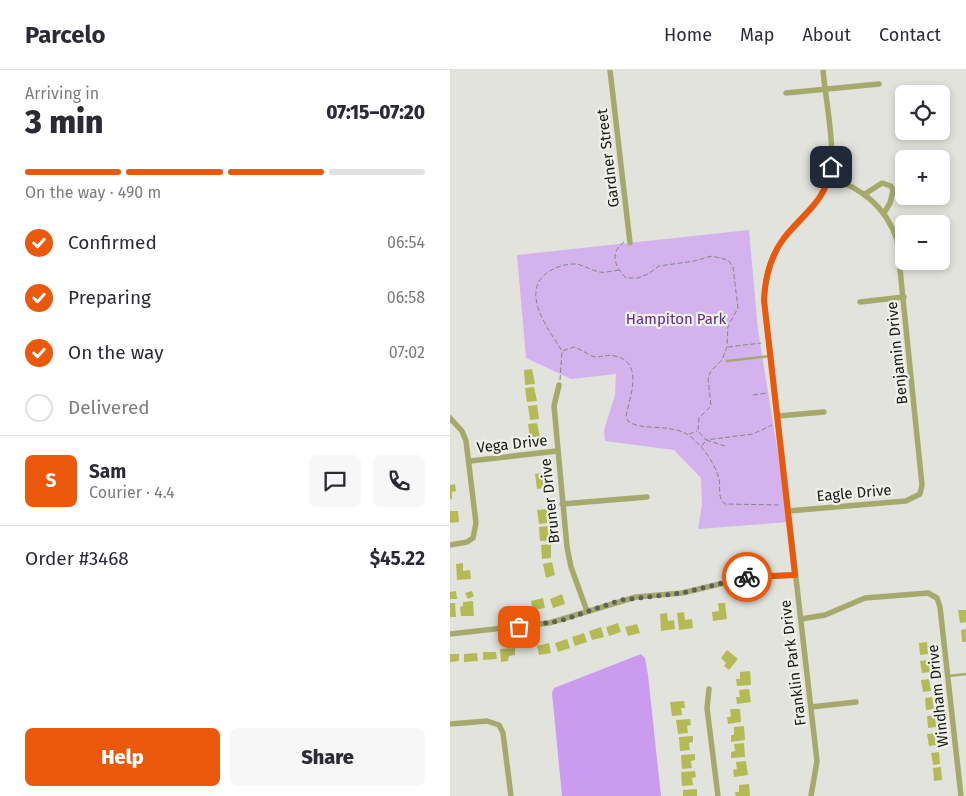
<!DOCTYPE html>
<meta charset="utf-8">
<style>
:root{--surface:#fff;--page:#f7f7f7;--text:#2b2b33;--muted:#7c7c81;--line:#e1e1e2;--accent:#ea580c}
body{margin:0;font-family:"Fira Sans",sans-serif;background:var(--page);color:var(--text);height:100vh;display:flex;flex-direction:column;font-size:19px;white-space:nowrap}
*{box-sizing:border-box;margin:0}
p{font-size:16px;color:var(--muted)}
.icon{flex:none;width:28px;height:28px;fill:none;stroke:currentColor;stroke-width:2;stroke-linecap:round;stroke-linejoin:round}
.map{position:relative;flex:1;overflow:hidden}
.details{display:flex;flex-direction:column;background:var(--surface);width:450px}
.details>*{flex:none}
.controls{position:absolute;left:445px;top:15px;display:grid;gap:10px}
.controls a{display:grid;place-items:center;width:55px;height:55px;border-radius:8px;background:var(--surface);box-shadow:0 2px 8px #0003;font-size:25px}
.pin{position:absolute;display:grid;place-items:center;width:42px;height:42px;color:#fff;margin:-21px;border-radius:10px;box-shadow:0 2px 8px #0006}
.courier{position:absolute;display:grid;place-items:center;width:50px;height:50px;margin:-25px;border:4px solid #ea580c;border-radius:50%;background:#fff;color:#222;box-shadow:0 1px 6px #0007}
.headline em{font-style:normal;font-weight:800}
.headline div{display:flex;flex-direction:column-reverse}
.headline{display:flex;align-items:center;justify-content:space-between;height:85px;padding:0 25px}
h1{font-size:32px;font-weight:800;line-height:38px}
.bar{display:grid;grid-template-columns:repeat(4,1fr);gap:8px 5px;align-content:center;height:60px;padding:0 25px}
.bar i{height:6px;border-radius:4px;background:var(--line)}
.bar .selected{background:var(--accent)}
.bar p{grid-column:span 4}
.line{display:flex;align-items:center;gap:12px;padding:0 25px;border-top:1px solid var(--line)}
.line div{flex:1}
.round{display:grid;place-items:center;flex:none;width:52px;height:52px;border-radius:8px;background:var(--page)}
ol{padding:0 25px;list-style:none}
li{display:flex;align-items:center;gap:15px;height:55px}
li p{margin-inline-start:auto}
li .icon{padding:5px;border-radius:50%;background:var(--accent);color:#fff;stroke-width:4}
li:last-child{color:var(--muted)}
li i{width:28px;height:28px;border:2px solid var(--line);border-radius:50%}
.primary-button{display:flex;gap:10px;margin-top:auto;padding:10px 25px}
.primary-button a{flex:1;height:58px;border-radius:8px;background:var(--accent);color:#fff;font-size:20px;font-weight:800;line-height:58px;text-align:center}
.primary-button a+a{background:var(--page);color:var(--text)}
header{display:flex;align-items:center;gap:30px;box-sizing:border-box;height:70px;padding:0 25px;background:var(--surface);border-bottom:1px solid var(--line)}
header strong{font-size:24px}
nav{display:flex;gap:28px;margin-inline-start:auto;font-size:18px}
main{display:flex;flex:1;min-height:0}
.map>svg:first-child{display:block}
.green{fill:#d4b2ee}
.water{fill:#cb9bef}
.building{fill:#b4bb55}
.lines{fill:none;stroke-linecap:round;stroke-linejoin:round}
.path{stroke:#858681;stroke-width:1;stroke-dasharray:5 2.5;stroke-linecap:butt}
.lane{stroke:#a5aa6c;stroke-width:2.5}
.street{stroke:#a5aa6c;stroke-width:5.5}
.done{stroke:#5e5f5b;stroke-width:5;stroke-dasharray:0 9}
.route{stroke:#ea580c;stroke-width:6}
.labels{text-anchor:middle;stroke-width:4.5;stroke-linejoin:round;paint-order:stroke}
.street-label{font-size:15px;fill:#171815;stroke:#eff0ea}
.park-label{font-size:15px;fill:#662a8a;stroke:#eff0ea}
</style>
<header>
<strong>Parcelo</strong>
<nav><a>Home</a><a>Map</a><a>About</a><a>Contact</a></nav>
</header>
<main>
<section class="details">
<div class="headline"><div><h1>3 min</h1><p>Arriving in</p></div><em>07:15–07:20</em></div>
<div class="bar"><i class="selected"></i><i class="selected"></i><i class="selected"></i><i></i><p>On the way · 490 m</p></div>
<ol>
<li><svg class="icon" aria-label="check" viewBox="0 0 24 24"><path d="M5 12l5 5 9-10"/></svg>Confirmed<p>06:54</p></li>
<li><svg class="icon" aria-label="check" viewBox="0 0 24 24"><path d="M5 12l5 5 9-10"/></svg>Preparing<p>06:58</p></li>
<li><svg class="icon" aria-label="check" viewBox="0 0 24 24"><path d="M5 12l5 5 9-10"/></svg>On the way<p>07:02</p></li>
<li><i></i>Delivered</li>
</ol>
<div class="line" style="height:90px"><b class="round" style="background:var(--accent);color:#fff">S</b><div><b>Sam</b><p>Courier · 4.4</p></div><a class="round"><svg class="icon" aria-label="chat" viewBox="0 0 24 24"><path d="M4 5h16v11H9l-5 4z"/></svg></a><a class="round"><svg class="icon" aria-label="phone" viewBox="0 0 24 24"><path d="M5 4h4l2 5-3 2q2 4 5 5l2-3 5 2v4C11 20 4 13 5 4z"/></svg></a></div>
<div class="line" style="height:65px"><div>Order #3468</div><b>$45.22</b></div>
<div class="primary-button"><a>Help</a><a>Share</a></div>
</section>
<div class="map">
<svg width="516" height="726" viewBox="0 0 516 726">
<rect width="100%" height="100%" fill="#e2e3dc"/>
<!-- green -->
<path class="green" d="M299 160 308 260 339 452 248 459 252 435 251 408 224 380 155 371 154 360 165 325 166 304 121 309 76 288 67 185Z"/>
<!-- water -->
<path class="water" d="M191 584 195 588 198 605 211 726H112L102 623 104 618Z"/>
<!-- building -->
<path class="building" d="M82 299 85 314 75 315 74 300Z
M84 317 87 331 77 332 75 318Z
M87 335 89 349 80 350 78 336Z
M87 353 90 367 80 368 78 354Z
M94 403 96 418 87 419 85 404Z
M5 414 6 421 2 422V429H0V415Z
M97 439V453L89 454 87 440Z
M0 441H8L9 452 0 453Z
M99 456V471H90L89 457Z
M101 474V488L92 489 91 475Z
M102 492 105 505 96 508 93 494Z
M13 493V501L20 500 21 509 7 510 6 494Z
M6 521 7 529H0V522Z
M22 521 24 526 18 529 15 523Z
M112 524 115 534 103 538 100 529Z
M93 528 95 538 83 540 81 531Z
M23 531 24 546H11L10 537 13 536V532Z
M0 533H5L6 547H0Z
M268 533H275L277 549 263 551 262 542 269 541Z
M508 540H516V552L510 553Z
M234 542 235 550 242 549 243 558 229 560 227 543Z
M217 543 218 551 224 550 225 559 211 561 210 544Z
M168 553 171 562 159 566 156 557Z
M187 554 190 563 178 566 175 557Z
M151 557 154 567 142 570 139 561Z
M516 559V572H512L511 560Z
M134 563 137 572 125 576 122 567Z
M117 569 120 578 108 582 105 573Z
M477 572 478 584 470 585 469 573Z
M99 573 101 583 89 585 87 576Z
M65 578V585L59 586 58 591 51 592 50 579Z
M277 580 288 589 279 600 274 596 276 593 271 588Z
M33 582H46L47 589 33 590Z
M27 583 28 591 14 592V584Z
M0 584H9V591L0 592Z
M478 590 480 602 472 603 470 591Z
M300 601 301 615 287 616 286 609H290V602Z
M479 609 481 621 473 622 471 610Z
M299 619 301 632 287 634 286 627H290L289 620Z
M482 627 484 639 476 640 475 628Z
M234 631 235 638H231L232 645 222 646 220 632Z
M280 639H290L291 652 278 654 277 647H281Z
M485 645 486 657 478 658 477 646Z
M240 649 241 655 237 656 238 663 228 664 226 650Z
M294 656 295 670 281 672V665H284V657Z
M485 663 487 675 479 676 477 664Z
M243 666V672L239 673 240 680 230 681 229 667Z
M294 673 295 687 281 688V682L285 681 284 674Z
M489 682 490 694 483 695 481 683Z
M245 684V690L241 691 242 698 232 699 231 685Z
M296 691 298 705 284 707 283 700 287 699 286 692Z
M491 697 492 710 484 711 483 698Z
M245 701 246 707 242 708 243 715 232 716 231 702Z
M299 714 300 726H286L285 722H289V715Z
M247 719V726H233V720Z"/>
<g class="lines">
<!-- path -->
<path class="path" d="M174 172C159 183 165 197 176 208H188L198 204 209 196 244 191 262 186 278 190 283 197 288 238 278 256 277 277 272 290 261 301 258 308 261 336 249 348 248 361 256 370 303 364 322 355
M169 200C161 201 153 204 146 201 138 199 132 194 124 194 115 194 106 197 98 202 69 222 99 260 112 281L124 277C131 279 138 285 145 287 152 287 158 284 165 286 194 292 180 327 176 346L178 351C191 362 223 352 241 367 253 377 265 393 269 409 271 418 267 428 275 434L331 435
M278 277 311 273
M110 310 112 281
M303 325 317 323
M239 364 247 361
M252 376 256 370 275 376"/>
<!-- lane -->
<path class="lane" d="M277 291 320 286
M499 606 516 604"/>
<!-- street -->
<path class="street" d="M160 0 180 173
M336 23 429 14
M415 124 432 113 441 116 443 121 440 133 434 143
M410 232 454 227
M109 315 104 336 117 477 121 497 137 541
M328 346 374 342
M0 348 12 361 16 371 26 453 23 468 17 472 0 475
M20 391 107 381
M112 434 197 427
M338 441 456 431 470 424 472 415 447 170C436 136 411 118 379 107
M351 549 375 545 415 528 478 523 487 528 490 537 511 726
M0 564 99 553 186 527 232 523 299 507 345 505
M259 619 257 638 268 726
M361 637 406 632
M0 654 37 651 49 655 53 663 61 726
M361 726 367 691 314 230C315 205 321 181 339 163 355 145 372 132 379 107 387 83 375 27 373 0"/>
</g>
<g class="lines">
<!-- done -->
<path class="done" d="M69 557 110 551 171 530 232 523 297 507"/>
<!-- route -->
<path class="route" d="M297 507 345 505 314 230C315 207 320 187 334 168 353 143 376 132 381 97"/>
</g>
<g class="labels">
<!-- street labels -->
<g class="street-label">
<text transform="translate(158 88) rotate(-97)" y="5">Gardner Street</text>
<text transform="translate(447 283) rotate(-96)" y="5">Benjamin Drive</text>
<text transform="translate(62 374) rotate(-6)" y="5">Vega Drive</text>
<text transform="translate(404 423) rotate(-5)" y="5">Eagle Drive</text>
<text transform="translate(100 431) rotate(-96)" y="5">Bruner Drive</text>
<text transform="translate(343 593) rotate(-97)" y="5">Franklin Park Drive</text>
<text transform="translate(488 626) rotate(-96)" y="5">Windham Drive</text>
</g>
<!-- park labels -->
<g class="park-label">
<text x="226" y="254">Hampiton Park</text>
</g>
</g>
</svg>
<div class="controls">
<a><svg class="icon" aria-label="locate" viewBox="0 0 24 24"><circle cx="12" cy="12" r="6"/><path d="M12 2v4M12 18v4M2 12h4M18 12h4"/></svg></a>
<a>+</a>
<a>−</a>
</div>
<div class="pin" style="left:69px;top:557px;background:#ea580c"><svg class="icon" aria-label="bag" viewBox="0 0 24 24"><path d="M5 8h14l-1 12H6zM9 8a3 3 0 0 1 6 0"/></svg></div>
<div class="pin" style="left:381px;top:97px;background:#1f2937"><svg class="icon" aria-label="home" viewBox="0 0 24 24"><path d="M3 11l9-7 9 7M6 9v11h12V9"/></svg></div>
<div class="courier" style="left:297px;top:507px"><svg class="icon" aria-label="bike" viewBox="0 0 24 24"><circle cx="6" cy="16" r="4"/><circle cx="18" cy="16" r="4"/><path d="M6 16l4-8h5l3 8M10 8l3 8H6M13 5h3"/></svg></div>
</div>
</main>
